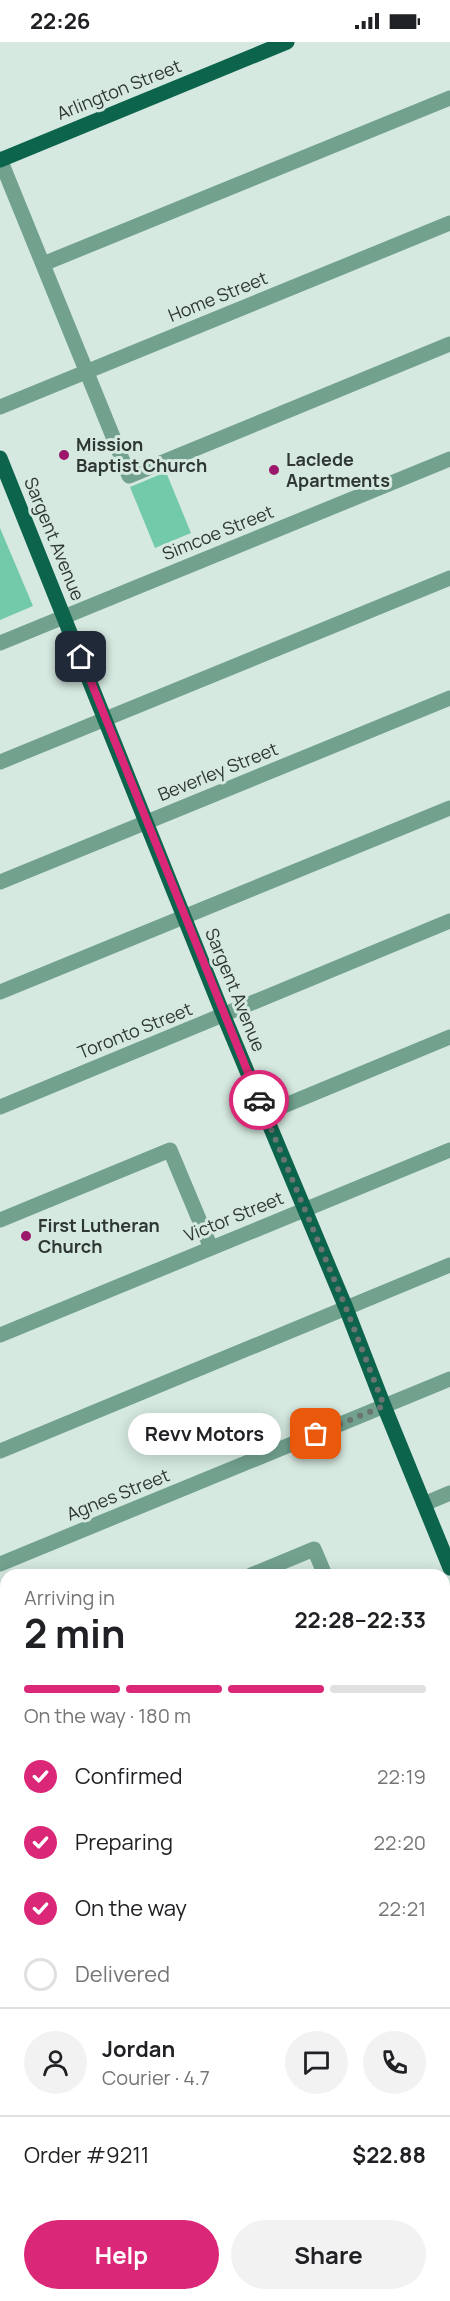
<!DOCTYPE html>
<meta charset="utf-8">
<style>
:root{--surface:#fff;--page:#f2f2f2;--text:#202124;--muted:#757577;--line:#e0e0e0;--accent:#db2777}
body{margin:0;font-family:Manrope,sans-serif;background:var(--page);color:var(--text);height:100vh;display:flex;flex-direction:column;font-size:22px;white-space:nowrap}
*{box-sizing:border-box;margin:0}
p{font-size:20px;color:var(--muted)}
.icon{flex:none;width:33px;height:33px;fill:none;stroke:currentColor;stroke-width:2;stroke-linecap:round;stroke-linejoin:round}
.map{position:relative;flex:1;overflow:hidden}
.side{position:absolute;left:0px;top:1527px;width:450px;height:732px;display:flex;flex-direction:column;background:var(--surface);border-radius:18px 18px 0 0;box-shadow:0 3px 15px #0003}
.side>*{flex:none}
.pin{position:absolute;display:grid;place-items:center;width:51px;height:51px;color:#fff;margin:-26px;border-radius:12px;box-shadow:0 3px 9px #0006}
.courier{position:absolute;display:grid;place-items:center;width:60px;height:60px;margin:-30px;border:4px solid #db2777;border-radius:50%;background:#fff;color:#222;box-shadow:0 2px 8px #0007}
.bubble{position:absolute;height:42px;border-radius:21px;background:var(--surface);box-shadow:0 3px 15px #0003;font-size:20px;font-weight:700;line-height:42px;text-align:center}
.head em{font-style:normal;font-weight:700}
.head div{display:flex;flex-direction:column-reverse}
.head{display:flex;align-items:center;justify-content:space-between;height:102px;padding:0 24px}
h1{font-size:39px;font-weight:700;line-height:45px}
.bar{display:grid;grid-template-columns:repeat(4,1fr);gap:9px 6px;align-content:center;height:72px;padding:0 24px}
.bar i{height:8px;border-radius:4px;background:var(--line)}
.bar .on{background:var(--accent)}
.bar p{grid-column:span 4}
.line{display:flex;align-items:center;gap:15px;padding:0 24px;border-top:2px solid var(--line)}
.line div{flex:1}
.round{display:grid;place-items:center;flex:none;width:63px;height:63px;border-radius:32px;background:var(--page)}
ol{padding:0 24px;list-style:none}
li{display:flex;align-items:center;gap:18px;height:66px}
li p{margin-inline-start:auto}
li .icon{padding:6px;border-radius:50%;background:var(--accent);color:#fff;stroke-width:4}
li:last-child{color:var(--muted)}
li i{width:33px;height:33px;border:3px solid var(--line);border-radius:50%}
.button{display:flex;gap:12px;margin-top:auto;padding:12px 24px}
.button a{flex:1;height:69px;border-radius:36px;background:var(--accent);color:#fff;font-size:24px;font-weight:700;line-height:69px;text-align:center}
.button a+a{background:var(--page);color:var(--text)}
.status{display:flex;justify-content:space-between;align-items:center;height:42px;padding:0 30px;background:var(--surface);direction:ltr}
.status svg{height:16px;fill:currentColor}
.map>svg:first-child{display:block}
.green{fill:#72caab}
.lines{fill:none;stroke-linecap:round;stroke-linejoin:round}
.minor{stroke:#72a18e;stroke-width:15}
.major{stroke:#0d644c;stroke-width:15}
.done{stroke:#697570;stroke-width:6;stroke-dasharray:0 10.8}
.route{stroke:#db2777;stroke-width:8}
.poi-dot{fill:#9c186b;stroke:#d5e9e0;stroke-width:2}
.labels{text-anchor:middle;stroke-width:6;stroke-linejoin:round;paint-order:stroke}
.street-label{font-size:18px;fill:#2f3734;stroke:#d5e9e0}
.poi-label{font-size:18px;font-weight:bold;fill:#2f3734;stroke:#d5e9e0;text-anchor:start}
</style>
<div class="status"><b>22:26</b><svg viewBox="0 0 49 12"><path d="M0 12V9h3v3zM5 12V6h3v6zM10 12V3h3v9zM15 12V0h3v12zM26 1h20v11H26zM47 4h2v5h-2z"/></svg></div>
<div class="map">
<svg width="450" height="2259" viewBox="0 0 450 2259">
<rect width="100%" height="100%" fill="#d5e9e0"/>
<!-- green -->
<path class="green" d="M166 430 191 491 155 506 130 445Z
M0 486 33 564 0 578Z"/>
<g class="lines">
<!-- minor -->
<path class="minor" d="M0 117 129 434 450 302
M43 222 450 56
M0 365 450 181
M0 601 450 417
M0 720 450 536
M0 840 450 656
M0 950 450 766
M0 1065 450 879
M264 1072 450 995
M0 1178 170 1108 211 1206
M0 1293 450 1108
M0 1409 450 1223
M424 1462 450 1451
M0 1522 450 1337
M251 1533 314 1507 325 1533
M444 1566 450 1563
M0 1636 6 1633
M0 1748 6 1745
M444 1857 450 1871
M0 2036 6 2033
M444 2148 450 2146
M175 2259 190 2253"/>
<!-- major -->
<path class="major" d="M0 118 287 0
M0 416 223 972 346 1266 384 1364 450 1526
M444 1708 450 1706
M0 1889 6 1886
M444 2000 450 1998
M0 2182 6 2180"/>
</g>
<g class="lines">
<!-- done -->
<path class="done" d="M259 1058 346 1266 384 1364 316 1392"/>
<!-- route -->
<path class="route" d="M81 615 259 1058"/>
</g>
<!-- markers -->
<g class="poi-dot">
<circle cx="64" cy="413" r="6"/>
<circle cx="274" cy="428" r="6"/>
<circle cx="26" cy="1194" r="6"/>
</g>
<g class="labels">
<!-- street labels -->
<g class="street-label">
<text transform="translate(119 48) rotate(-22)" y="6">Arlington Street</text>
<text transform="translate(218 255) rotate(-22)" y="6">Home Street</text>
<text transform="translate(218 491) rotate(-22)" y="6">Simcoe Street</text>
<text transform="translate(54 497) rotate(68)" y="6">Sargent Avenue</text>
<text transform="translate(218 730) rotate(-22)" y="6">Beverley Street</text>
<text transform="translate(235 948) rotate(68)" y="6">Sargent Avenue</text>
<text transform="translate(135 989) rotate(-22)" y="6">Toronto Street</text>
<text transform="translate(234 1175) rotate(-22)" y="6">Victor Street</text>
<text transform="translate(118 1453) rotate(-22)" y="6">Agnes Street</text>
</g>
<!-- poi labels -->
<g class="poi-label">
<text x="76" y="409">Mission<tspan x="76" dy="21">Baptist Church</tspan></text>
<text x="286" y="424">Laclede<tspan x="286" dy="21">Apartments</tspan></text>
<text x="38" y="1190">First Lutheran<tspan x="38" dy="21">Church</tspan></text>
</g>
</g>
</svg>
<div class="pin" style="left:316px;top:1392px;background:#ea580c"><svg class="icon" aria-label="bag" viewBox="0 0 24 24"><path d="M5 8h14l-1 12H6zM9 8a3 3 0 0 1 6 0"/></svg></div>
<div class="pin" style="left:81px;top:615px;background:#1f2937"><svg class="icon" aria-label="home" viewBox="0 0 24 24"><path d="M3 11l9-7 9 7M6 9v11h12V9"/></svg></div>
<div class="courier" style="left:259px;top:1058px"><svg class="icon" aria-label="car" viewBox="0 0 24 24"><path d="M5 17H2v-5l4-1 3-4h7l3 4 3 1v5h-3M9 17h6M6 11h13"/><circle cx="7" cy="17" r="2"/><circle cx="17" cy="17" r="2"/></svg></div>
<div class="bubble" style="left:128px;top:1371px;width:153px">Revv Motors</div>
<section class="side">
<div class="head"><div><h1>2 min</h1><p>Arriving in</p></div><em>22:28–22:33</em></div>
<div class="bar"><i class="on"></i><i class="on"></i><i class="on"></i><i></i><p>On the way · 180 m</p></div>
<ol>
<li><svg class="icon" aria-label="check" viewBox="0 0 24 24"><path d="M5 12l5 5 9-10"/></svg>Confirmed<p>22:19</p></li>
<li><svg class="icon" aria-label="check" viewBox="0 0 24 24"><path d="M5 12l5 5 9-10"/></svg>Preparing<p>22:20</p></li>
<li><svg class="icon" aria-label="check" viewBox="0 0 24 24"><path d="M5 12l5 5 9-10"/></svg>On the way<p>22:21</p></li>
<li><i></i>Delivered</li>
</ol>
<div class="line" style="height:108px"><a class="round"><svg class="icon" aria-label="person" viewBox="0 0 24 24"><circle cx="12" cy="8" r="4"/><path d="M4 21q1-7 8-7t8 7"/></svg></a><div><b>Jordan</b><p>Courier · 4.7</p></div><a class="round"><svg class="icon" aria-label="chat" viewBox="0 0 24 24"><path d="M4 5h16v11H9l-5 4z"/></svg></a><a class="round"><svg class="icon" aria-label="phone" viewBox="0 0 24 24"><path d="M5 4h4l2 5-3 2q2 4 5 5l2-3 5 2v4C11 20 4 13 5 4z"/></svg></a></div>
<div class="line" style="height:78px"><div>Order #9211</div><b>$22.88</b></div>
<div class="button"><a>Help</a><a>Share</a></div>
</section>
</div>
